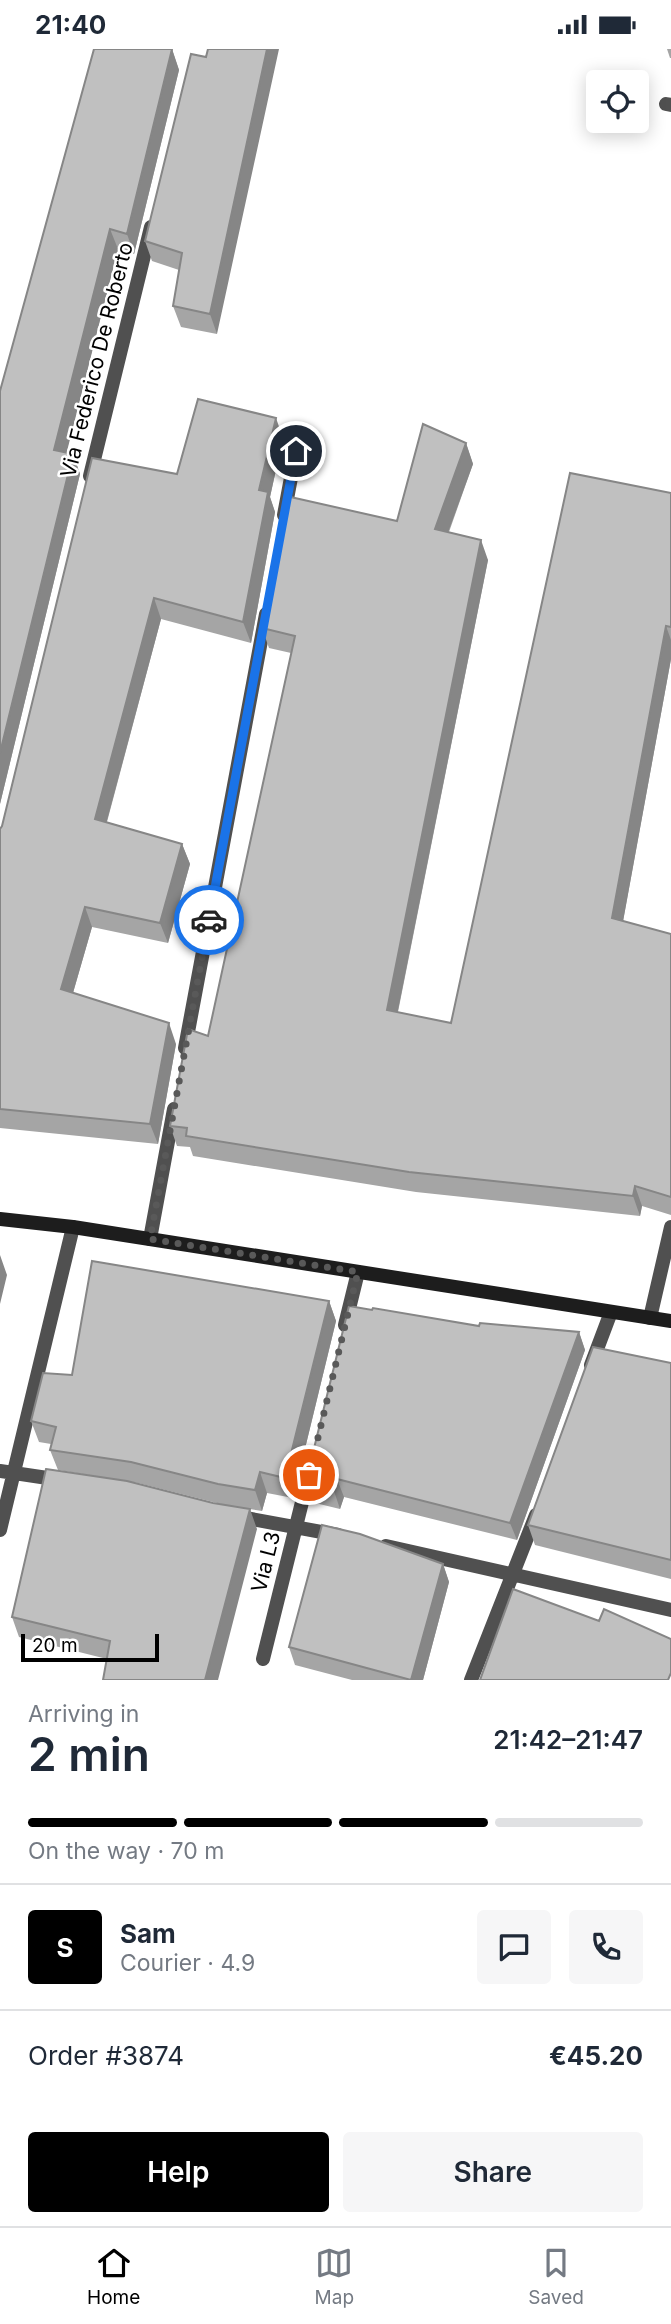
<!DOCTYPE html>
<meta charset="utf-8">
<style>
:root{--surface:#fff;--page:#f6f6f7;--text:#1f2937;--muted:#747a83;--line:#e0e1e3;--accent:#000}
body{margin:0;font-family:Inter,sans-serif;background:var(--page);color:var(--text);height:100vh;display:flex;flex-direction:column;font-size:26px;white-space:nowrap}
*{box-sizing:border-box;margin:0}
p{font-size:23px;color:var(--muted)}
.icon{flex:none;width:38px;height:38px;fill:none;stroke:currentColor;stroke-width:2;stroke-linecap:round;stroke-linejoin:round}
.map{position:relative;height:1631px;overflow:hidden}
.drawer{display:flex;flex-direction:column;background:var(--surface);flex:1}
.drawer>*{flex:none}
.tools{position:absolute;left:586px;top:21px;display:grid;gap:14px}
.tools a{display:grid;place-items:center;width:63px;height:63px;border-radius:7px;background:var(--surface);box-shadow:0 4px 18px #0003;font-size:35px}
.scale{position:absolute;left:21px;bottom:18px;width:138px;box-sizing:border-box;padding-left:7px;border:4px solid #000;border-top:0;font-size:19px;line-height:24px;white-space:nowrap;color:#000;-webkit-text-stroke:5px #fff;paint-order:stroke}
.pin{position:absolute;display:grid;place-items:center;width:60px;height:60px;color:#fff;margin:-30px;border:4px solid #fff;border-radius:50%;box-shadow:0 2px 7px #0007}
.courier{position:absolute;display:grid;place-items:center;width:70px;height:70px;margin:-35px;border:5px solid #1a73e8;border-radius:50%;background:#fff;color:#222;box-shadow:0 2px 9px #0007}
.head em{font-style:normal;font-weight:600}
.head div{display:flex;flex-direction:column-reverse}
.head{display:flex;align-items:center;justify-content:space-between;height:119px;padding:0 28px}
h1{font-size:46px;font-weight:600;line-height:52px}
.bar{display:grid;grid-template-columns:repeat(4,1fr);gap:10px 7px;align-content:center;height:84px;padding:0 28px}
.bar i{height:9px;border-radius:5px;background:var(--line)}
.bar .selected{background:var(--accent)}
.bar p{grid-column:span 4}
.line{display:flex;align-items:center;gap:18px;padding:0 28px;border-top:2px solid var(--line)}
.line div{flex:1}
.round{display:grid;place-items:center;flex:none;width:74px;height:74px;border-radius:7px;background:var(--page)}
.primary-button{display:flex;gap:14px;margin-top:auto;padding:14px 28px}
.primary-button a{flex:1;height:80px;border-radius:7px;background:var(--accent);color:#fff;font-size:28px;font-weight:600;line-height:80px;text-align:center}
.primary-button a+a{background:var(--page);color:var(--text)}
.status{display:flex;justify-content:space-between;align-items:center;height:49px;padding:0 35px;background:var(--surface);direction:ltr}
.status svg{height:19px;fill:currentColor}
.tab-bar{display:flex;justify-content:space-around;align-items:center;height:98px;border-top:2px solid var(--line);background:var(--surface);font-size:19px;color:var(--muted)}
.tab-bar a{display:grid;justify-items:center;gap:4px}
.tab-bar .selected{color:var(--accent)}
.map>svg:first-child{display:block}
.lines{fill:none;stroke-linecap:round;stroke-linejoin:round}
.minor{stroke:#505050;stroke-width:14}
.secondary{stroke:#1d1d1d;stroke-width:14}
.wall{fill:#a5a5a5}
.shaded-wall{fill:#868686}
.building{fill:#c0c0c0;stroke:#868686;stroke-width:2}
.done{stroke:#595959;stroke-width:7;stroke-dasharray:0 12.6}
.route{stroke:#1a73e8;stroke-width:9}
.labels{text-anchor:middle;stroke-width:5;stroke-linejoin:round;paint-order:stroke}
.street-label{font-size:21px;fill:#000;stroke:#fff}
</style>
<div class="status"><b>21:40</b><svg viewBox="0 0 49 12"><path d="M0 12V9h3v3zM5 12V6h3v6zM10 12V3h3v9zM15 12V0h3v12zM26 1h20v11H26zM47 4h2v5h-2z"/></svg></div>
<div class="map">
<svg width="671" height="1631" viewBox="0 0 671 1631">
<rect width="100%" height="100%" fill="#fff"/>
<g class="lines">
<!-- minor -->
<path class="minor" d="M666 55 671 56
M90 427 151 178
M284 466 296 402
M185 999 266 565
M150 1190 174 1060
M650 1269 671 1178
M345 1276 358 1223
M591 1316 611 1263
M0 1422 61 1431
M235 1467 338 1486
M0 1481 73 1178
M386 1497 671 1561
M263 1610 310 1421
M471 1631 536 1466"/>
<!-- secondary -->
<path class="secondary" d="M0 1170 73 1178 671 1272"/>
</g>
<!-- wall -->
<path class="wall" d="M172 0 179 21 134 205 118 200 66 404 73 405 80 425 0 755V342Z
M667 0H671V9H670Z
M206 8 217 285 181 278 173 257 179 221 152 212 145 192Z
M283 389 270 448 275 463 251 594 161 570 107 773 182 795 190 815 168 894 92 878 73 944 176 995 158 1095 0 1079V780L177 425Z
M466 394 473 415 449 483 488 511 398 963 451 974 671 444V610L623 872 671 885V1166L642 1157 640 1167 416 1143 193 1107 190 1098 177 1097 170 1077 208 987 291 604 269 599 262 579 397 472Z
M329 1252 336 1272 293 1449 267 1444 262 1462 225 1456 138 1434 58 1421 50 1401 51 1395 39 1393 31 1372 72 1326Z
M479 1277 579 1283 585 1301 517 1491 344 1448 340 1460 311 1453 305 1436Z
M671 1314V1530L535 1496 528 1476Z
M257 1480 107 1610 19 1588 12 1568Z
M443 1515 449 1533 423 1631H352L295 1616 289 1598Z"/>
<!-- shaded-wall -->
<path class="shaded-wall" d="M172 0 179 21 134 205 127 185Z
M267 0H279L217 285 210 265Z
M110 180 118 200 62 422 54 401Z
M276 369 283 389 270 448 275 463 251 594 243 573 259 441Z
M466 394 473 415 442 500 435 480Z
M73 405 80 425 0 755V704Z
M481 491 488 511 394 981 387 961Z
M154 549 161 570 102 790 95 770Z
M666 577 671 591V610L620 889 612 869Z
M182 795 190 815 168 894 160 874Z
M85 858 92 878 68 961 61 940Z
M169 974 176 995 158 1095 150 1075Z
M635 1137 642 1157 640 1167 633 1147Z
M0 1206 7 1226 0 1255Z
M329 1252 336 1272 293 1449 285 1429Z
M579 1283 585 1301 517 1491 510 1474Z
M260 1423 267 1444 262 1462 255 1441Z
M337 1430 344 1448 340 1460 334 1442Z
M250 1460 257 1480 218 1631H205Z
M443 1515 449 1533 423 1631H411Z"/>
<!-- building -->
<path class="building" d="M94 0H172L127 185 110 180 54 401 73 405 0 704V342Z
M208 0H267L210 265 173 257 182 204 145 192 191 5 206 8Z
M198 350 276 369 259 441 268 443 243 573 154 549 95 770 182 795 160 874 85 858 61 940 169 974 150 1075 0 1060V780L2 777 92 409 177 425Z
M423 375 466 394 435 480 481 491 387 961 451 974 570 424 671 444V578L666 577 612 869 671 885V1148L635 1137 633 1147 409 1123 186 1087 187 1079 170 1077 188 980 208 987 295 587 262 579 286 447 397 472Z
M92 1212 329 1252 285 1429 260 1423 255 1441 218 1435 131 1413 50 1401 56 1378 31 1372 43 1324 72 1326Z
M349 1257 372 1261 373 1259 479 1277 480 1274 579 1283 510 1474 337 1430 334 1442 305 1436Z
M593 1298 671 1314V1511L528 1476Z
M46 1420 127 1432 213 1454 250 1460 205 1631H103L110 1592 12 1568Z
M322 1476 360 1485 443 1515 411 1631 289 1598Z
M513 1540 599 1572 604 1560 671 1590V1624L668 1631H480Z"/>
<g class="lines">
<!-- done -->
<path class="done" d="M209 871 150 1190 358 1223 309 1426"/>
<!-- route -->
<path class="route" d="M209 871 296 402"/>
</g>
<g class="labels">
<!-- street labels -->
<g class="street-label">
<text transform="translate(97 311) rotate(-76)" y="7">Via Federico De Roberto</text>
<text transform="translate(266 1513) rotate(-76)" y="7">Via L3</text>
</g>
</g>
</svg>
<div class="tools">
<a><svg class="icon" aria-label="locate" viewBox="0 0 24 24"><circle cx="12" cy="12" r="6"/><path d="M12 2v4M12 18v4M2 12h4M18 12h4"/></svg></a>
</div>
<div class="scale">20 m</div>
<div class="pin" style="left:309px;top:1426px;background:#ea580c"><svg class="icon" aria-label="bag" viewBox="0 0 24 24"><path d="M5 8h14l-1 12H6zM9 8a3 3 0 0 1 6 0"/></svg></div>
<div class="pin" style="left:296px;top:402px;background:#1f2937"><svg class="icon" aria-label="home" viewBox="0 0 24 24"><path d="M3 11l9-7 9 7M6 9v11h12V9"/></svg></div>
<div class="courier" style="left:209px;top:871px"><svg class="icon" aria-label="car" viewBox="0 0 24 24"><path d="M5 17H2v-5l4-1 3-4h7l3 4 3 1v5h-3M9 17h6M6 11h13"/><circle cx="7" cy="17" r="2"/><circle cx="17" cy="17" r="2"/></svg></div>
</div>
<section class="drawer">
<div class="head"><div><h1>2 min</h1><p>Arriving in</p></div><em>21:42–21:47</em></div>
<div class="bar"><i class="selected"></i><i class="selected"></i><i class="selected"></i><i></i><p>On the way · 70 m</p></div>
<div class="line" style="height:126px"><b class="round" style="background:var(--accent);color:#fff">S</b><div><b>Sam</b><p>Courier · 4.9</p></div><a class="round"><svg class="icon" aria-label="chat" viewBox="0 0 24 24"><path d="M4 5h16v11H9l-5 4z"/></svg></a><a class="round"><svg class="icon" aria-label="phone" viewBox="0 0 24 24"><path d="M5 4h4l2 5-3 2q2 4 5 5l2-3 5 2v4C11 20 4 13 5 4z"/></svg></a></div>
<div class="line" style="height:91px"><div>Order #3874</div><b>€45.20</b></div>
<div class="primary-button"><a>Help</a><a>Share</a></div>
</section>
<nav class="tab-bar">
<a class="selected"><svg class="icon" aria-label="home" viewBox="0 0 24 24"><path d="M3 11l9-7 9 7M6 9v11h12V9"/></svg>Home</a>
<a><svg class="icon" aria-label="map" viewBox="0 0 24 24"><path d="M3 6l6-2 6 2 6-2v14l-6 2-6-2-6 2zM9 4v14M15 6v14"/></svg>Map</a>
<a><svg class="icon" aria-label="saved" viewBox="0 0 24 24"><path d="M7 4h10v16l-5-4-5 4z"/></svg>Saved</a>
</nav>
